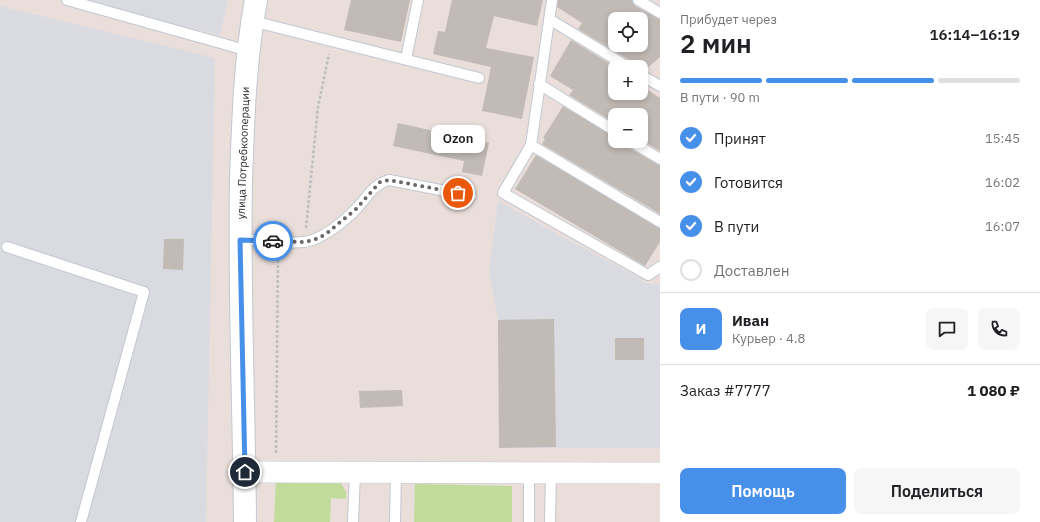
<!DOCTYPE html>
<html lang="ru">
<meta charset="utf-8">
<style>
:root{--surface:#fff;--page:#f6f6f6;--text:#202124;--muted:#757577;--line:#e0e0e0;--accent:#4790e9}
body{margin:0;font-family:"IBM Plex Sans",sans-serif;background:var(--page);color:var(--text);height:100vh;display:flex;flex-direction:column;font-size:15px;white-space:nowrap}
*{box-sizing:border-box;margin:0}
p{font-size:13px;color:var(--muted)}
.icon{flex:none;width:22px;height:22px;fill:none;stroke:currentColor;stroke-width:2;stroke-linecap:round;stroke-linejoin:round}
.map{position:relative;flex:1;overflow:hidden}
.side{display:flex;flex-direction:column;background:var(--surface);width:380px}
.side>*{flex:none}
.fabs{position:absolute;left:608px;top:12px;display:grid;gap:8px}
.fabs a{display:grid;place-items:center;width:40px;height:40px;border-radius:8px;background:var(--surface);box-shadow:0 2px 6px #0003;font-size:20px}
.pin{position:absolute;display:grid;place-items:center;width:34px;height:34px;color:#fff;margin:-17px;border:2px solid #fff;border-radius:50%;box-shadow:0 1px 4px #0007}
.courier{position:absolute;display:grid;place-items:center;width:40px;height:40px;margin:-20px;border:3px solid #4790e9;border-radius:50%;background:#fff;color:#222;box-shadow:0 1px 5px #0007}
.bubble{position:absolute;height:28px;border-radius:8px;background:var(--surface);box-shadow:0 2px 6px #0003;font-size:13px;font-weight:600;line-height:28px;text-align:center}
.head em{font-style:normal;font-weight:600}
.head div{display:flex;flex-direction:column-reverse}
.head{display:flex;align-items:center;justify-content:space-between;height:68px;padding:0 20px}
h1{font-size:26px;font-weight:600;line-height:30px}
.bar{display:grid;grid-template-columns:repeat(4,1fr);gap:6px 4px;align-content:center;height:48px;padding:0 20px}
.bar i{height:5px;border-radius:3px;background:var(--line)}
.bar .selected{background:var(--accent)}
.bar p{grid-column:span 4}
.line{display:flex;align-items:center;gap:10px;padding:0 20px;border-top:1px solid var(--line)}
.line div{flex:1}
.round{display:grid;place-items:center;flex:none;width:42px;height:42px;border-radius:8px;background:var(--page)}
ol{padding:0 20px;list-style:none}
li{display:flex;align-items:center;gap:12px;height:44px}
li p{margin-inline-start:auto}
li .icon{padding:4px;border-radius:50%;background:var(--accent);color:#fff;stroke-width:4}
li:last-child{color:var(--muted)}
li i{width:22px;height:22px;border:2px solid var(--line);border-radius:50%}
.primary-button{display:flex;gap:8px;margin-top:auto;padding:8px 20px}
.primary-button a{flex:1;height:46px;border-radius:8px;background:var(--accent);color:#fff;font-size:16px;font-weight:600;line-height:46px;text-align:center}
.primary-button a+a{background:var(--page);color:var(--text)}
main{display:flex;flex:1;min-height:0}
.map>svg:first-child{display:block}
.industrial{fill:#dadae1}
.green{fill:#c1db9a}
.building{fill:#c1bab5;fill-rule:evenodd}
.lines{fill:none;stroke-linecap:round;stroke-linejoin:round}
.lane-casing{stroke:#c2c8d0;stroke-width:12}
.street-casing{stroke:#c2c8d0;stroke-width:22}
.secondary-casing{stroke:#c2c8d0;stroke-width:24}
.path{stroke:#bebebe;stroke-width:2.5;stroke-dasharray:3 2;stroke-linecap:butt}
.lane{stroke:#fff;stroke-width:10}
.street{stroke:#fff;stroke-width:21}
.secondary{stroke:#fff;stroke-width:22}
.done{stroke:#6b6766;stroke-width:4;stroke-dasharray:0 7.2}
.route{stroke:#4790e9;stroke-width:5}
.labels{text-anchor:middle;stroke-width:3;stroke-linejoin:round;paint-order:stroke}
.street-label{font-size:11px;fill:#272727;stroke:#fff}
</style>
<main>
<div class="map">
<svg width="660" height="522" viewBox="0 0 660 522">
<rect width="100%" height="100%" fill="#e9deda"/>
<!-- industrial -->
<path class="industrial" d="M71 0H228L220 35Z
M0 6 215 58 206 522H0Z
M498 201 647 283 660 285V448H499L498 320 489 272Z"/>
<!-- green -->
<path class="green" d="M276 480 340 482 346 491V499L331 498 330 522H274Z
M415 484 512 486V522H414Z"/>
<!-- building -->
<path class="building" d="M351 0H410L401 42 344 30Z
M452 0H543L537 26 494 16 486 48 534 57 522 119 482 111 491 67 433 54 438 31 445 32Z
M558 0H632L635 6 660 19V57L645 70 641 67H634L631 61 578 29 582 23 557 7ZM615 19H641V45H615Z
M571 40 615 67V93H641V86L660 98V151L641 140V115H615V123L569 95 573 90 550 76Z
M563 106 615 137V141H624L627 147 660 165V214L542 144 545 139 543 138Z
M398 123 489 143 482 176 462 172 464 161 393 146Z
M536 155 660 228V242L645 266 515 189Z
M164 239H184L183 270 163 269Z
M554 319 556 447 499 448 498 320Z
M615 338H644V360H615Z
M402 390 403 406 360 408 359 391Z"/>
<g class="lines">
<!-- lane casing -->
<g class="lane-casing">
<path id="lane" d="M67 0 249 51
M552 0 531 145 503 193 648 275 660 267
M638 0 660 13
M549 19 628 67
M252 21 479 78
M406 59 418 0
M641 75 660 86
M539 84 615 131
M630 141 660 159
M531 145 660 222
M240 239C261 240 284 244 304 242 322 240 346 220 358 207 368 196 374 184 389 180L471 196
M7 247 144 292 81 522
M353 522 355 473
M395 522 396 473
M529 522V473
M550 522 551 473"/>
</g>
<!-- street casing -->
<g class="street-casing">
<path id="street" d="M245 472 660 473"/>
</g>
<!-- secondary casing -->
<g class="secondary-casing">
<path id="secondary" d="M245 522C244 408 239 294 241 181 243 120 245 59 256 0"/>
</g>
<!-- path -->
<path class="path" d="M306 228 318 107 329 54
M276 453 278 256"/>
<!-- lane -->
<use href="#lane" class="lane"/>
<!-- street -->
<use href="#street" class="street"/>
<!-- secondary -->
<use href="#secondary" class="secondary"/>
</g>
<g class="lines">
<!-- done -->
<path class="done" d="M273 241 305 242 316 239 326 234 356 209 380 182 389 180 458 193"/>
<!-- route -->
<path class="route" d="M245 472 240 240 273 241"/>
</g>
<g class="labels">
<!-- street labels -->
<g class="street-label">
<text transform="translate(243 153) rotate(-88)" y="4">улица Потребкооперации</text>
</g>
</g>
</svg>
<div class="fabs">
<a><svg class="icon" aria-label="locate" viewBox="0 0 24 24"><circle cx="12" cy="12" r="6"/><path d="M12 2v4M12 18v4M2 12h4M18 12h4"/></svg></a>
<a>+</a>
<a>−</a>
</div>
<div class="pin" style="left:458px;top:193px;background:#ea580c"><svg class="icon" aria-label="bag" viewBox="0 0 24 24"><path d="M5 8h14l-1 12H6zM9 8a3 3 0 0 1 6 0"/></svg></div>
<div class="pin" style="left:245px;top:472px;background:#1f2937"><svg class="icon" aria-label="home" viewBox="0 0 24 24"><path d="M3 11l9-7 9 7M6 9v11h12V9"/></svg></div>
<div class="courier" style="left:273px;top:241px"><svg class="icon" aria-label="car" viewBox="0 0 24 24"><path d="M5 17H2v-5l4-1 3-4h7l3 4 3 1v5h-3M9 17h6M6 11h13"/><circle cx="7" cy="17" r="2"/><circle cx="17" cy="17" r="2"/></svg></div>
<div class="bubble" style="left:431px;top:125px;width:54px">Ozon</div>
</div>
<section class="side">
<div class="head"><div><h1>2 мин</h1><p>Прибудет через</p></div><em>16:14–16:19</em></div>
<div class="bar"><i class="selected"></i><i class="selected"></i><i class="selected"></i><i></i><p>В пути · 90 m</p></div>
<ol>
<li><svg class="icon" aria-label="check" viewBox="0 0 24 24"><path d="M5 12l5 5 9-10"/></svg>Принят<p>15:45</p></li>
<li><svg class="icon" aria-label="check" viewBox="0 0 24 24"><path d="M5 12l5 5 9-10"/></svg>Готовится<p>16:02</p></li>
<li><svg class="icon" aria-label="check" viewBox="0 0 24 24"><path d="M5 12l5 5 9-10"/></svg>В пути<p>16:07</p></li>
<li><i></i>Доставлен</li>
</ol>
<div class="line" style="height:72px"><b class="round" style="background:var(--accent);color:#fff">И</b><div><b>Иван</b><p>Курьер · 4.8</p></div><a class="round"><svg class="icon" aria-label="chat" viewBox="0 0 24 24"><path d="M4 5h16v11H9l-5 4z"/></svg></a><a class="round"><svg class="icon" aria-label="phone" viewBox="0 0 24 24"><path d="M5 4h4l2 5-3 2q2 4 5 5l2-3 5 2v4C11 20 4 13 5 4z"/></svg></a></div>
<div class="line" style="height:52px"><div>Заказ #7777</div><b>1 080 ₽</b></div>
<div class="primary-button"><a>Помощь</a><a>Поделиться</a></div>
</section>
</main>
